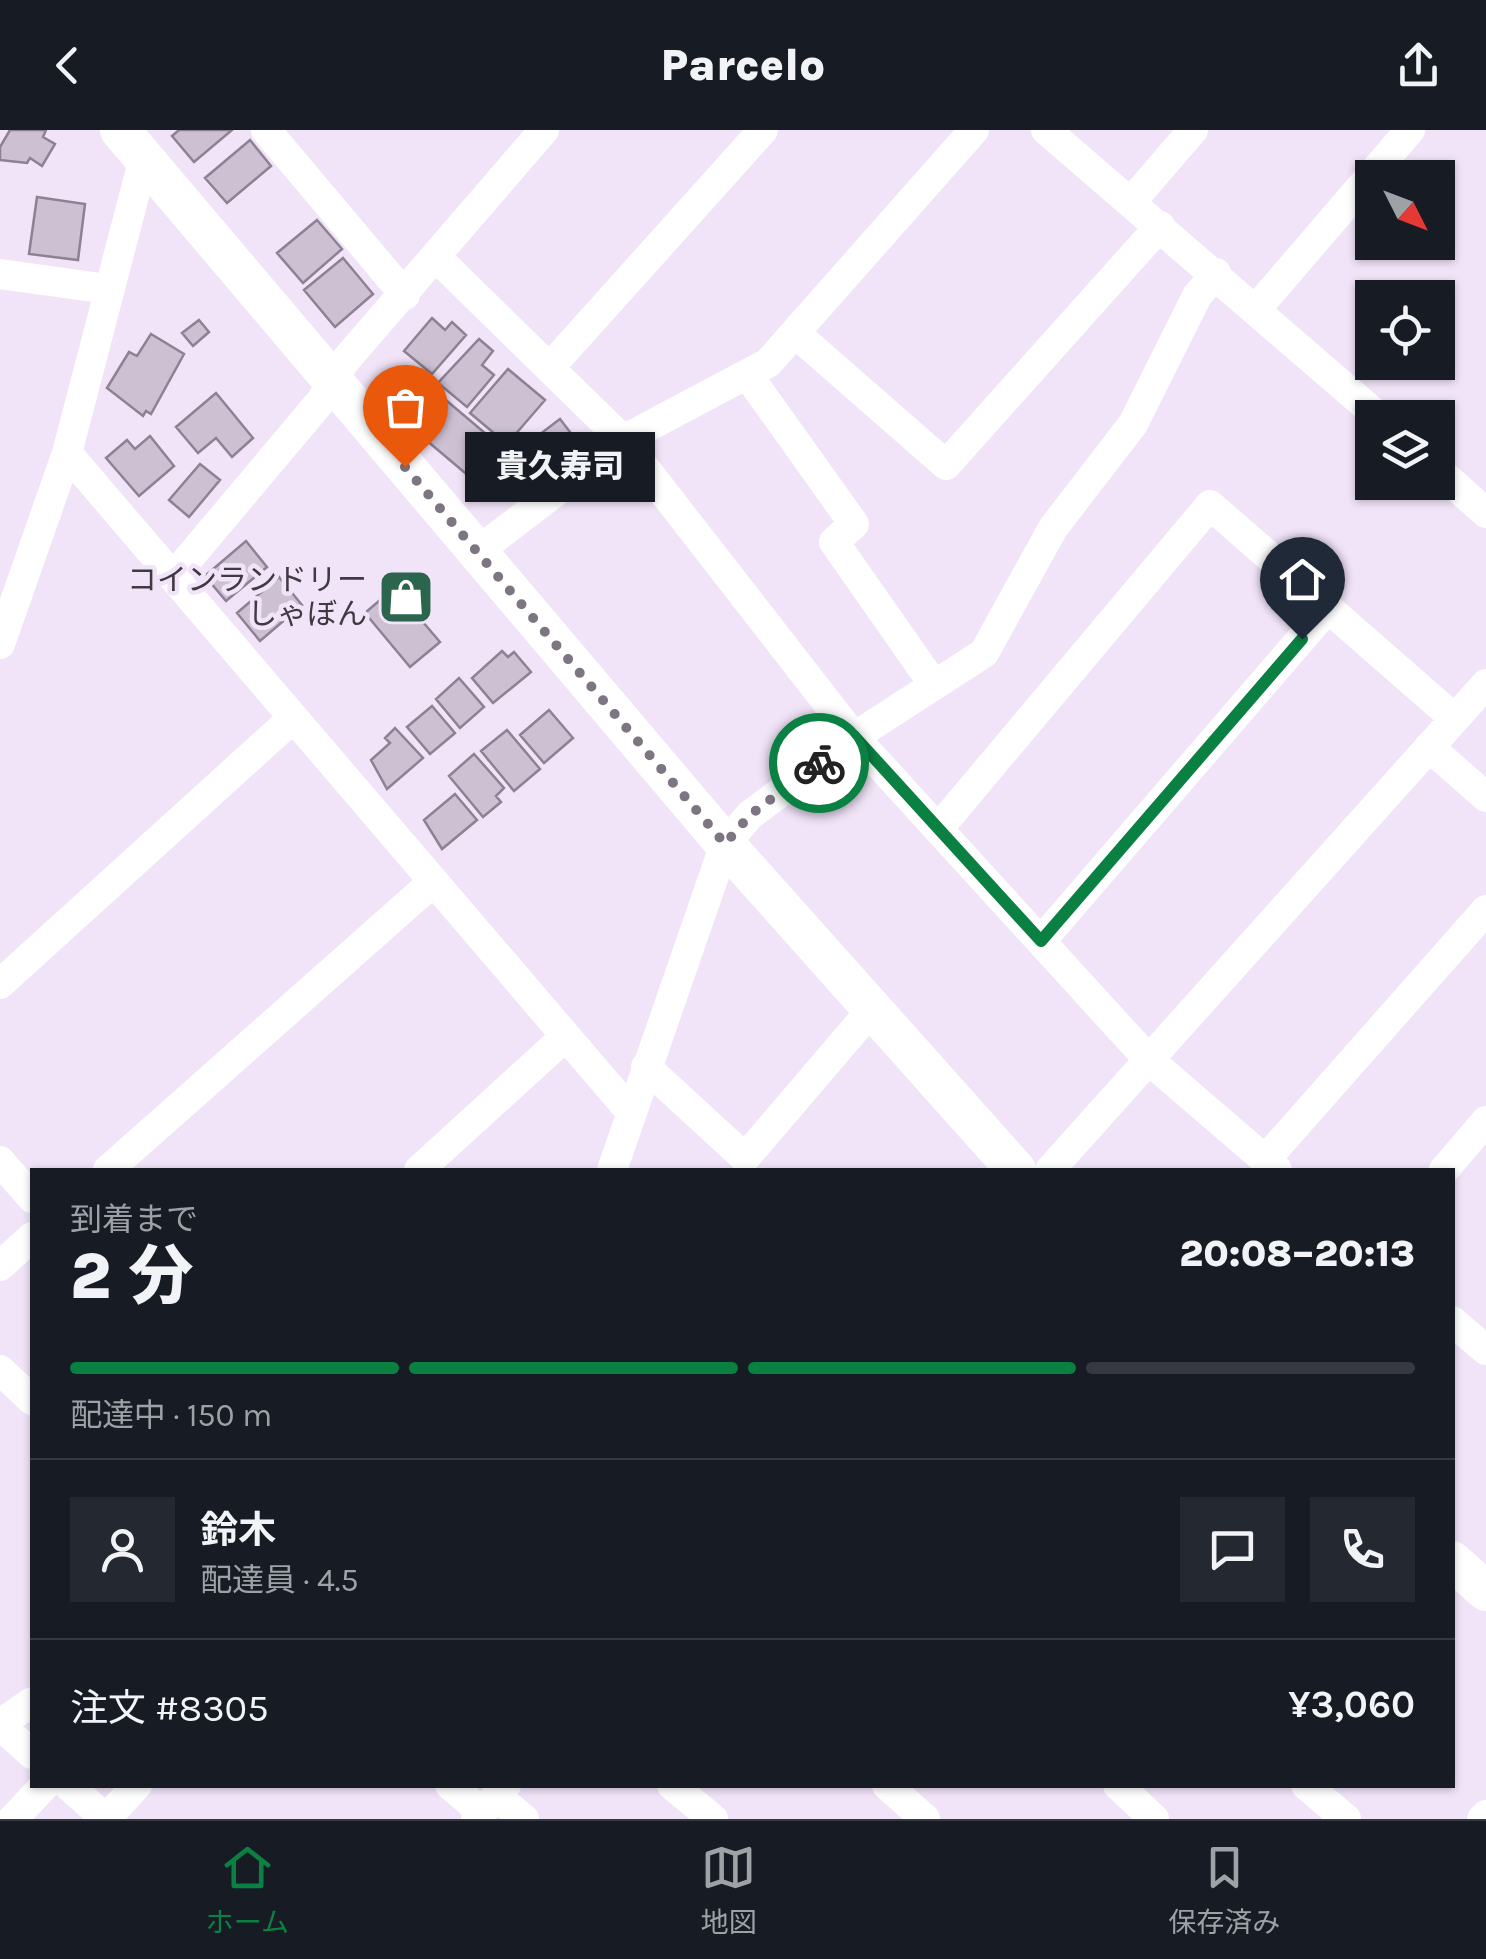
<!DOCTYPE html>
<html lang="ja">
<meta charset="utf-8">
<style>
:root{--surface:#171b24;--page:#242831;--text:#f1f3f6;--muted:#9ea1a6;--line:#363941;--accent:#0b8043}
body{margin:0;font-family:Karla,"Noto Sans JP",sans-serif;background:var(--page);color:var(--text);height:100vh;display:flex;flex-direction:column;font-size:38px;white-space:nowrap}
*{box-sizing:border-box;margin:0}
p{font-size:32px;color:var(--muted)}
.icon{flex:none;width:55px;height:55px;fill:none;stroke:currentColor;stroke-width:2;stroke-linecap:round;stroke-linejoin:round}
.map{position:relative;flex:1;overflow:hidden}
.side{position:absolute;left:30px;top:1038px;width:1425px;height:620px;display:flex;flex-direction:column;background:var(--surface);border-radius:0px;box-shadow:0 2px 8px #0004}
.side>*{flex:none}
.needle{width:65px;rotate:132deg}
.fabs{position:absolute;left:1355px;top:30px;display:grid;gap:20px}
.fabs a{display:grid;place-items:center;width:100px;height:100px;border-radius:0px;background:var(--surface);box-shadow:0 2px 8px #0004;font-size:50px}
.pin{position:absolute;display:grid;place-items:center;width:85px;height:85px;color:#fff;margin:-102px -42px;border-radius:50% 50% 50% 0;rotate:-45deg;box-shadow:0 0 10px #0007}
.pin .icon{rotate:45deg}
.courier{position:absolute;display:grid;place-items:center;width:100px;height:100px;margin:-50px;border:8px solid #0b8043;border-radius:50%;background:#fff;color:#222;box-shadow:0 2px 12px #0007}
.bubble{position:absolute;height:70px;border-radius:0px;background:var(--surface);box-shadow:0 2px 8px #0004;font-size:32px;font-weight:800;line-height:70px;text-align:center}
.head em{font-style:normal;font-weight:800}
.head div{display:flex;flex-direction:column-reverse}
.head{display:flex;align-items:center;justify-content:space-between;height:170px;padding:0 40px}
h1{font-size:65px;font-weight:800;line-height:75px}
.bar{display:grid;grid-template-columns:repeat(4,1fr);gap:15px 10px;align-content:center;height:120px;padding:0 40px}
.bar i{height:12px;border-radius:8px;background:var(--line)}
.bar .current{background:var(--accent)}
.bar p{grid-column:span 4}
.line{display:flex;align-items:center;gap:25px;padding:0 40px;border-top:2px solid var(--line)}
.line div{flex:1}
.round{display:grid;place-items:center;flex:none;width:105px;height:105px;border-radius:0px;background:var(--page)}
header{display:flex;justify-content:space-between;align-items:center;height:130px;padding:0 40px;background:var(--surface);font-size:45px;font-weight:800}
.menu{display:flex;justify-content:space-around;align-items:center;height:140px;border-top:2px solid var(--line);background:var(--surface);font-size:28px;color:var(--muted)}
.menu a{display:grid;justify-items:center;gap:5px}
.menu .current{color:var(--accent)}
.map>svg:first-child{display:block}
.building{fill:#cdc0d3;stroke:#8d8193;stroke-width:2.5}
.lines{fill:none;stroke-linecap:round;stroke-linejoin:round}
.street{stroke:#fff;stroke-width:30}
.secondary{stroke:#fff;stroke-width:40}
.done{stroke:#7d7682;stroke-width:10;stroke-dasharray:0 18}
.route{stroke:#0b8043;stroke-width:12}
.labels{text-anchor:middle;stroke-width:9;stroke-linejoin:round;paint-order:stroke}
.poi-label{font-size:30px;fill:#3f3a42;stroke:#f1e4f8;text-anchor:end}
</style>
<header><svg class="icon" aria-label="back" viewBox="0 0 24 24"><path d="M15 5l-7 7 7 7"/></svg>Parcelo<svg class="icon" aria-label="share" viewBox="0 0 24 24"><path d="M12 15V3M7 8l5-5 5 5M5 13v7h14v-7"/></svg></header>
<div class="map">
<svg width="1486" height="1689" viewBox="0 0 1486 1689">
<rect width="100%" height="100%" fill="#f1e4f8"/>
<!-- building -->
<path class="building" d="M10 0H46L43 7 55 14 42 36 30 28 27 33 0 30V17Z
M179 0H232L194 32 172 6Z
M250 10 271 36 227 73 205 48Z
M37 67 85 74 78 130 29 124Z
M317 90 342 119 303 153 277 123Z
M343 128 373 164 335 197 304 160Z
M432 188 445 200 452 192 466 205 432 244 404 221Z
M199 190 209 202 193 216 182 203Z
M151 204 184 224 151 284 146 281 143 286 107 258 129 222 137 226Z
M479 209 493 221 482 235 494 245 467 277 438 253Z
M508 239 545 270 507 314 470 283Z
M216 263 253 308 232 327 216 308 198 323 176 297Z
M447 271 499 315 471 348 419 304Z
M560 289 583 319 549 344 527 314Z
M150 306 174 336 139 366 106 328 127 310 135 319Z
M200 334 220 350 189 387 169 370Z
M246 411 267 437 226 471 205 446Z
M279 447 302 475 260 511 237 483Z
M394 458 440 512 410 537 365 483Z
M502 521 508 527 514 522 531 542 493 573 472 548Z
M459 548 484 577 460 598 436 569Z
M432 576 455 603 430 624 407 597Z
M549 580 573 608 544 633 520 605Z
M395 598 423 628 387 659 371 630 390 613 385 608Z
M507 600 540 639 514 661 481 621Z
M474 624 504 658 496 666 501 672 483 687 449 646Z
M455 664 477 690 442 719 424 690Z"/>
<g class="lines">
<!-- street -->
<path class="street" d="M266 0 405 165
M1046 0 1380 288
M1131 72 1193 0
M436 127 623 310 854 607 1149 930 1277 1040
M0 144 108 159
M1257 178 1410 0
M795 203 946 335 1160 96
M551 236 763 0
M747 244 854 394 834 412 934 555
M67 323 630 981
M1438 340 1486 383
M477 422 623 310 768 233 974 0
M173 447 321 271 344 232 544 0
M0 514 67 323 144 28
M1429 617 1486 667
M938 699 1210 375 1455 589
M1041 811 1328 478
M0 854 293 588
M646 937 745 1028 874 877
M1265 1030 1486 780
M0 1031 32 1068
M108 1040 433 752
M419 1040 566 906
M612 1040 725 714 750 685 854 607 984 523 1053 398 1133 294 1197 166 1216 143
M1050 1040 1486 554
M1444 1040 1486 991
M0 1136 32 1107
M1452 1191 1486 1220
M0 1240 32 1270
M0 1594 32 1572
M0 1595 32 1624
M68 1655 106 1689
M450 1655 482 1682
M672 1655 713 1689
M887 1655 925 1689
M1118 1655 1154 1689
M1306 1655 1346 1689
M496 1666 524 1689
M13 1689 45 1655
M106 1689 137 1655
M476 1689 506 1655
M1482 1689 1486 1685"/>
<!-- secondary -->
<path class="secondary" d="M120 0 725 714 1016 1040
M1452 1431 1486 1461"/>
</g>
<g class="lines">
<!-- done -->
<path class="done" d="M405 337 725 714 750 685 819 633"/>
<!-- route -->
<path class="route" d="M819 633 854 606 1041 811 1302 509"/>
</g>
<!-- icons -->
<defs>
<g id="shop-square" transform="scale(2.875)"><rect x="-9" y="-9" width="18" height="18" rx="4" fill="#2b654e" stroke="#f1e4f8"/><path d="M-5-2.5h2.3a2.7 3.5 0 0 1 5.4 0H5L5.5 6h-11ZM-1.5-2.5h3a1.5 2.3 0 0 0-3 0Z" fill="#fff"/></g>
</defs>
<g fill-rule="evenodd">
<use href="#shop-square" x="406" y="467"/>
</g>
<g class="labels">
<!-- poi labels -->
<g class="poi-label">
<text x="367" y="460">コインランドリー<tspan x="367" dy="34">しゃぼん</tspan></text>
</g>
</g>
</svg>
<div class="fabs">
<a><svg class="needle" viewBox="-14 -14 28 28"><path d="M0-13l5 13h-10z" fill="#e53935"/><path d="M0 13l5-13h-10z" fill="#9ea1a6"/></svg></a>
<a><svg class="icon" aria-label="locate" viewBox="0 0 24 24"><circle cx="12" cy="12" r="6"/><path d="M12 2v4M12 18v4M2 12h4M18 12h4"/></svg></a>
<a><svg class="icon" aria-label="layers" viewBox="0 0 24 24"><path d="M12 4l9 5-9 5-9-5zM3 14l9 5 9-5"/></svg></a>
</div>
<div class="pin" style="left:405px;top:337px;background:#ea580c"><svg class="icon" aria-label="bag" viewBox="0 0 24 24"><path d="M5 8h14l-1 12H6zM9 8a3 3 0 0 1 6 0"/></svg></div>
<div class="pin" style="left:1302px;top:509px;background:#1f2937"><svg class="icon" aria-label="home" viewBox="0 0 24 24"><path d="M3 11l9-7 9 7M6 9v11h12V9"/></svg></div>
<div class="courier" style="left:819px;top:633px"><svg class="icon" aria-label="bike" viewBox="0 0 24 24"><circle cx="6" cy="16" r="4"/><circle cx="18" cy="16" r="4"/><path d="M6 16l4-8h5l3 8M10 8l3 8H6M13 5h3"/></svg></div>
<div class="bubble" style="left:465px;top:302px;width:190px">貴久寿司</div>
<section class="side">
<div class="head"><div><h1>2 分</h1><p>到着まで</p></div><em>20:08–20:13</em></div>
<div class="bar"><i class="current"></i><i class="current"></i><i class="current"></i><i></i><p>配達中 · 150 m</p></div>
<div class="line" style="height:180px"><a class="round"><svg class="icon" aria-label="person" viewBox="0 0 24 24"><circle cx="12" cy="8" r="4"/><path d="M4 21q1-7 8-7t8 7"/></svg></a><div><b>鈴木</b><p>配達員 · 4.5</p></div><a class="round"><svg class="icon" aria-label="chat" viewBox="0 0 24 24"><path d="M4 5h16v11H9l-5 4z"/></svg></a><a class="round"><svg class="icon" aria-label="phone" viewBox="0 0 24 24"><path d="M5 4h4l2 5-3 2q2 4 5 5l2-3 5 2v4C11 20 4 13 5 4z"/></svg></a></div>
<div class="line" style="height:130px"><div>注文 #8305</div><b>¥3,060</b></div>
</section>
</div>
<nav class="menu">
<a class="current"><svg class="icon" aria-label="home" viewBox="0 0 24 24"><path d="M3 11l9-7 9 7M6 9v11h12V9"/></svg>ホーム</a>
<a><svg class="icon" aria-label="map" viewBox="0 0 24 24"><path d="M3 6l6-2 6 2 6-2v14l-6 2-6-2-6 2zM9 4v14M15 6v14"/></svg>地図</a>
<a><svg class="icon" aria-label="saved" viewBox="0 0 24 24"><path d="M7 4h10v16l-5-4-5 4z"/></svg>保存済み</a>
</nav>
